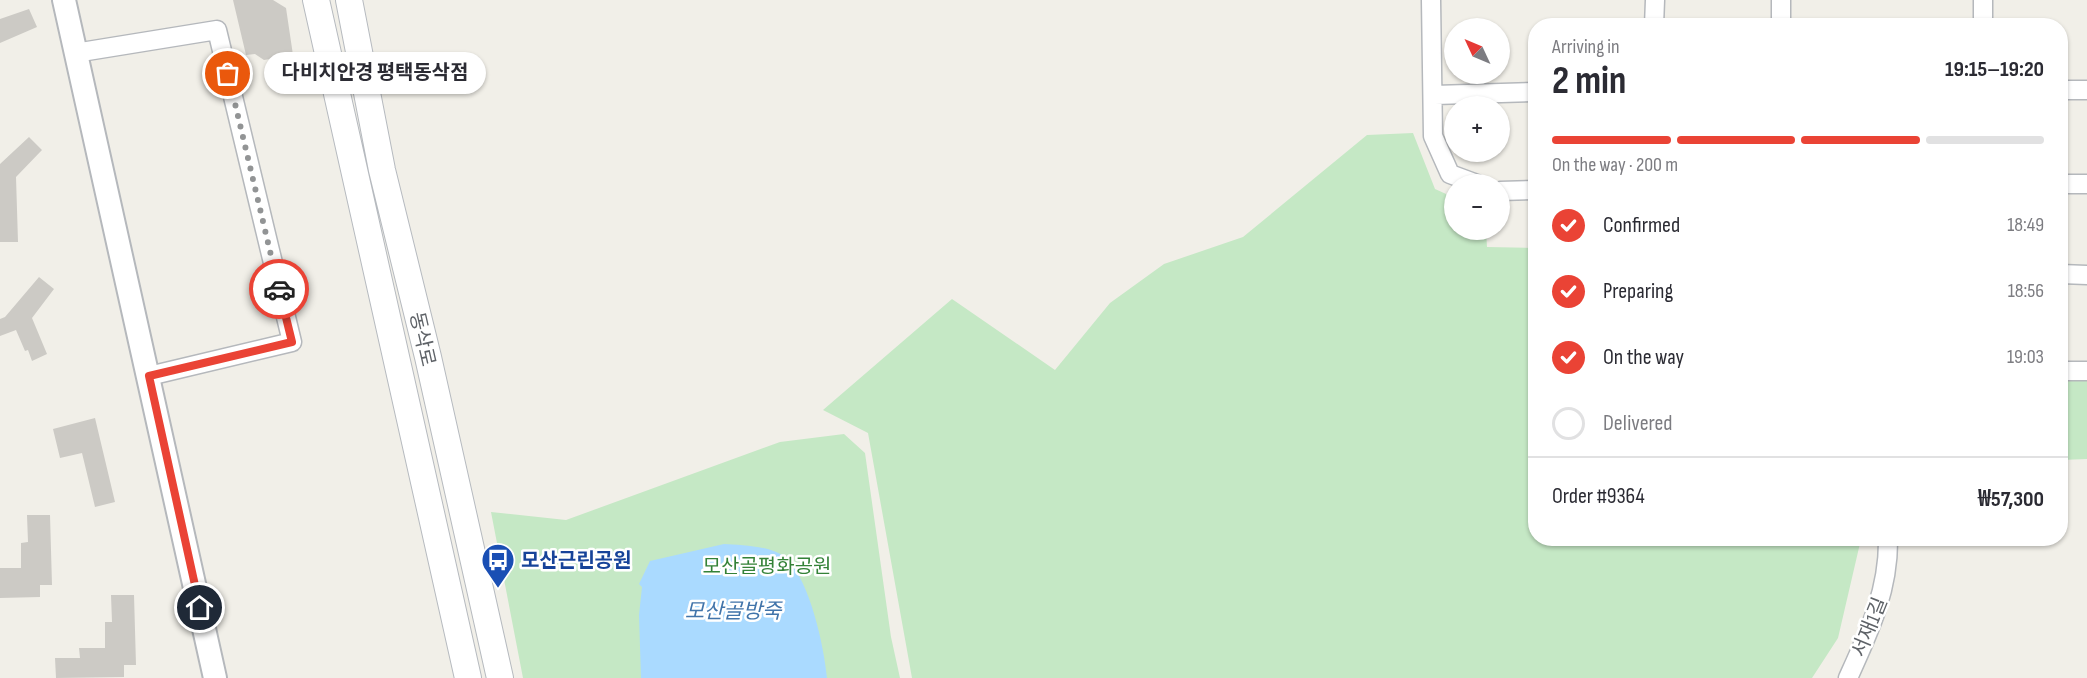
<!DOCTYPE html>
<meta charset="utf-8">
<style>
:root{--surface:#fff;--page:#f7f7f7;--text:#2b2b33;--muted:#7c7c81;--line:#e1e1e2;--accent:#ea4335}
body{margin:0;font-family:"Sofia Sans Condensed","Noto Sans KR",sans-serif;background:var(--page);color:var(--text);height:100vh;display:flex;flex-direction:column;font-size:22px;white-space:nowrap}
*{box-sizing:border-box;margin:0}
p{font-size:20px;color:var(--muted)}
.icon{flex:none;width:33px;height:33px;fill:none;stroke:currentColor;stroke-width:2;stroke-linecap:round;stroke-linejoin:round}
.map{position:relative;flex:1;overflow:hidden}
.drawer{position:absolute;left:1528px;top:18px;width:540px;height:528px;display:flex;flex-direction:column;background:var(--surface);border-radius:24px;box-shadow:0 2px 4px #0004}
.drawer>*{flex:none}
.needle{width:39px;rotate:314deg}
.controls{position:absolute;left:1444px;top:18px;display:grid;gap:12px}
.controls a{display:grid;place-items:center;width:66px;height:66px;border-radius:50%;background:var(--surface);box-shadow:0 2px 4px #0004;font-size:30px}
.pin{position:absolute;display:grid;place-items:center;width:51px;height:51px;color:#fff;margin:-26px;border:3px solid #fff;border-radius:50%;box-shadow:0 2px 6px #0007}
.courier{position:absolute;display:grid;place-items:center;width:60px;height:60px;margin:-30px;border:4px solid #ea4335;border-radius:50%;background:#fff;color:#222;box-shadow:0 2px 8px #0007}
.bubble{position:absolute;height:42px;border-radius:21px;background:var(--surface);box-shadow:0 2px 4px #0004;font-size:20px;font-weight:700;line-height:42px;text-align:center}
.summary em{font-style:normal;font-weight:700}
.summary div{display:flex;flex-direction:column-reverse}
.summary{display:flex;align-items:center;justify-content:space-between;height:102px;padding:0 24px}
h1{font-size:39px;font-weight:700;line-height:45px}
.bar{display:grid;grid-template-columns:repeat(4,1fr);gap:9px 6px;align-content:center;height:72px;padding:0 24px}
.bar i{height:8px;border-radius:4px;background:var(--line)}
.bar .on{background:var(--accent)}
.bar p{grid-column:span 4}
.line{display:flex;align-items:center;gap:15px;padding:0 24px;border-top:2px solid var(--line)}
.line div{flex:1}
ol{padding:0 24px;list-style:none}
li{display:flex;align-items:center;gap:18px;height:66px}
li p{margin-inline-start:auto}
li .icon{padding:6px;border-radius:50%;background:var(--accent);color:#fff;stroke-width:4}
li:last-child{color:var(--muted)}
li i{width:33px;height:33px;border:3px solid var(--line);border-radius:50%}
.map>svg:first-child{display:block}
.green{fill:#c5e8c5}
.water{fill:#aadaff}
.building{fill:#cccac5}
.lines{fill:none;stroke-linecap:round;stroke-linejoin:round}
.minor-casing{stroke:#b5b8bc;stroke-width:21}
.tertiary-casing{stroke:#b5b8bc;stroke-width:26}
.secondary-casing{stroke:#b6babf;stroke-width:28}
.minor{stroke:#fff;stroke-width:18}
.tertiary{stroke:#fff;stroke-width:22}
.secondary{stroke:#fff;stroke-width:26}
.done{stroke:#929495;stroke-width:6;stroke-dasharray:0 10.8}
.route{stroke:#ea4335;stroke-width:8}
.labels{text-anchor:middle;stroke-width:5;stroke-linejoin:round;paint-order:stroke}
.street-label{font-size:20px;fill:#5f6368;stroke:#fff}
.transit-label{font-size:20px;font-weight:bold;fill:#164399;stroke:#fff;text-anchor:start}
.park-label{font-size:20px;fill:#348238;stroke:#fff}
.water-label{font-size:21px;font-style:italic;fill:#4174aa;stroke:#fff}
</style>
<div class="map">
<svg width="2087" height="678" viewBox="0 0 2087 678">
<rect width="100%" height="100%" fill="#f1efe8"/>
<!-- green -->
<path class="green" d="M1413 133 1435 189 1455 198V230H1486L1487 247 1536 248V538L1861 539 1838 638 1812 678H912L868 433 823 410 952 299 1055 370 1110 303 1164 264 1243 237 1367 135Z
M2087 378V459L2061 460V379Z
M844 434 865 453 891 637 900 678H523L491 512 566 520 780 442Z"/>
<!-- water -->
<path class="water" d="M724 544C742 545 774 546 787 559 810 582 824 646 827 678H641L639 615 642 587 639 584 650 561Z"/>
<!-- building -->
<path class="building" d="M233 0H273L286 8 293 55 264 60 255 54 246 55Z
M29 9 37 27 0 43V19Z
M29 137 42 150 16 177 18 242H0V164Z
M39 277 54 289 32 318 47 354 32 361 28 350 25 351 16 330 0 336V319L5 317Z
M95 418 115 502 95 507 82 453 60 458 53 429Z
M27 515H50L52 585H40V597L0 598V568H21V543L28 542Z
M111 595H134L136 665H124V677L56 678 55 658H80L79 648H105V622H112Z"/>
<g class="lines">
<!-- minor casing -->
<g class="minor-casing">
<path id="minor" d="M1431 0 1433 136 1450 174 1477 184
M1781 0V26
M1654 26 1655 0
M1983 26V0
M75 53 217 30 292 342 149 376
M2061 90H2087
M1435 95 1536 92
M2061 184H2087
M1500 191 1536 190
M2061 274 2087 275
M2061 371H2087
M1848 678C1869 632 1889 590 1888 538"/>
</g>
<!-- tertiary casing -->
<g class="tertiary-casing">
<path id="tertiary" d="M64 0 215 678"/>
</g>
<!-- secondary casing -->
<g class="secondary-casing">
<path id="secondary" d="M316 0 468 678
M349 0 382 170 428 357 500 678"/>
</g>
<!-- minor -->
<use href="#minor" class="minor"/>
<!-- tertiary -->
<use href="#tertiary" class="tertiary"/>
<!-- secondary -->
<use href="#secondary" class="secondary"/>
</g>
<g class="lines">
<!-- done -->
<path class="done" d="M228 74 279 289"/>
<!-- route -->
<path class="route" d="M200 608 149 376 292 342 279 289"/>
</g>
<!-- icons -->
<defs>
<g id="bus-pin" transform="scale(1.725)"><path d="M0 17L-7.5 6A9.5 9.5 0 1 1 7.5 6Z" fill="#1a4fb4" stroke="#fff"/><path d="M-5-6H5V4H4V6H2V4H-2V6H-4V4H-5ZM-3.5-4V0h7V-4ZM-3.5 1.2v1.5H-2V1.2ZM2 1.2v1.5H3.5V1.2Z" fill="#fff"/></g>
</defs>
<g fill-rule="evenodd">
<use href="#bus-pin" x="498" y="560"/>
</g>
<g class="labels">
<!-- street labels -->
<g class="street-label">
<text transform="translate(423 339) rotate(77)" y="7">동삭로</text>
<text transform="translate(1869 627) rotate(-68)" y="7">서재1길</text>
</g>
<!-- transit labels -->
<g class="transit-label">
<text x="521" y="567">모산근린공원</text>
</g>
<!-- park labels -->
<g class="park-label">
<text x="767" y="573">모산골평화공원</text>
</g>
<!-- water labels -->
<g class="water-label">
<text x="733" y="618">모산골방죽</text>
</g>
</g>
</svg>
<div class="controls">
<a><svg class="needle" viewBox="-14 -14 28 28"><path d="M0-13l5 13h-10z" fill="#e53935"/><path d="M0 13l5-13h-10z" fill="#7c7c81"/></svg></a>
<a>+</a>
<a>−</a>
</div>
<div class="pin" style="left:228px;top:74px;background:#ea580c"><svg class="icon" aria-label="bag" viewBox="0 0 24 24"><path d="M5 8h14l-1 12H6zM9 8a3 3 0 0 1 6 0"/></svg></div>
<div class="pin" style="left:200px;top:608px;background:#1f2937"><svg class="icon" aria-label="home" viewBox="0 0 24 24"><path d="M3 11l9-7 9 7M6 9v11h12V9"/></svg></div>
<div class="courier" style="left:279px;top:289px"><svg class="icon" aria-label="car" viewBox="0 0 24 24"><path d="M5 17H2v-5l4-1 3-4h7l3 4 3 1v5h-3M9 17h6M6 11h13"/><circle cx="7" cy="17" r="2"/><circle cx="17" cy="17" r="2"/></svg></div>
<div class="bubble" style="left:264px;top:52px;width:222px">다비치안경 평택동삭점</div>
<section class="drawer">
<div class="summary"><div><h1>2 min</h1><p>Arriving in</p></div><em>19:15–19:20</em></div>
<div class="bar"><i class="on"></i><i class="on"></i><i class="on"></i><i></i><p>On the way · 200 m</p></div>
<ol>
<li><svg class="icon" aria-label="check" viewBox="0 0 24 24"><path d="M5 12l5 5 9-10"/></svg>Confirmed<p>18:49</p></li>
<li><svg class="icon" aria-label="check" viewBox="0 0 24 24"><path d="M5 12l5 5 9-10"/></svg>Preparing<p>18:56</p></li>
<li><svg class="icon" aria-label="check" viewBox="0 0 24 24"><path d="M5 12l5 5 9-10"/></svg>On the way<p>19:03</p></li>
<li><i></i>Delivered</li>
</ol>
<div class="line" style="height:78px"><div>Order #9364</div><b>₩57,300</b></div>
</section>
</div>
